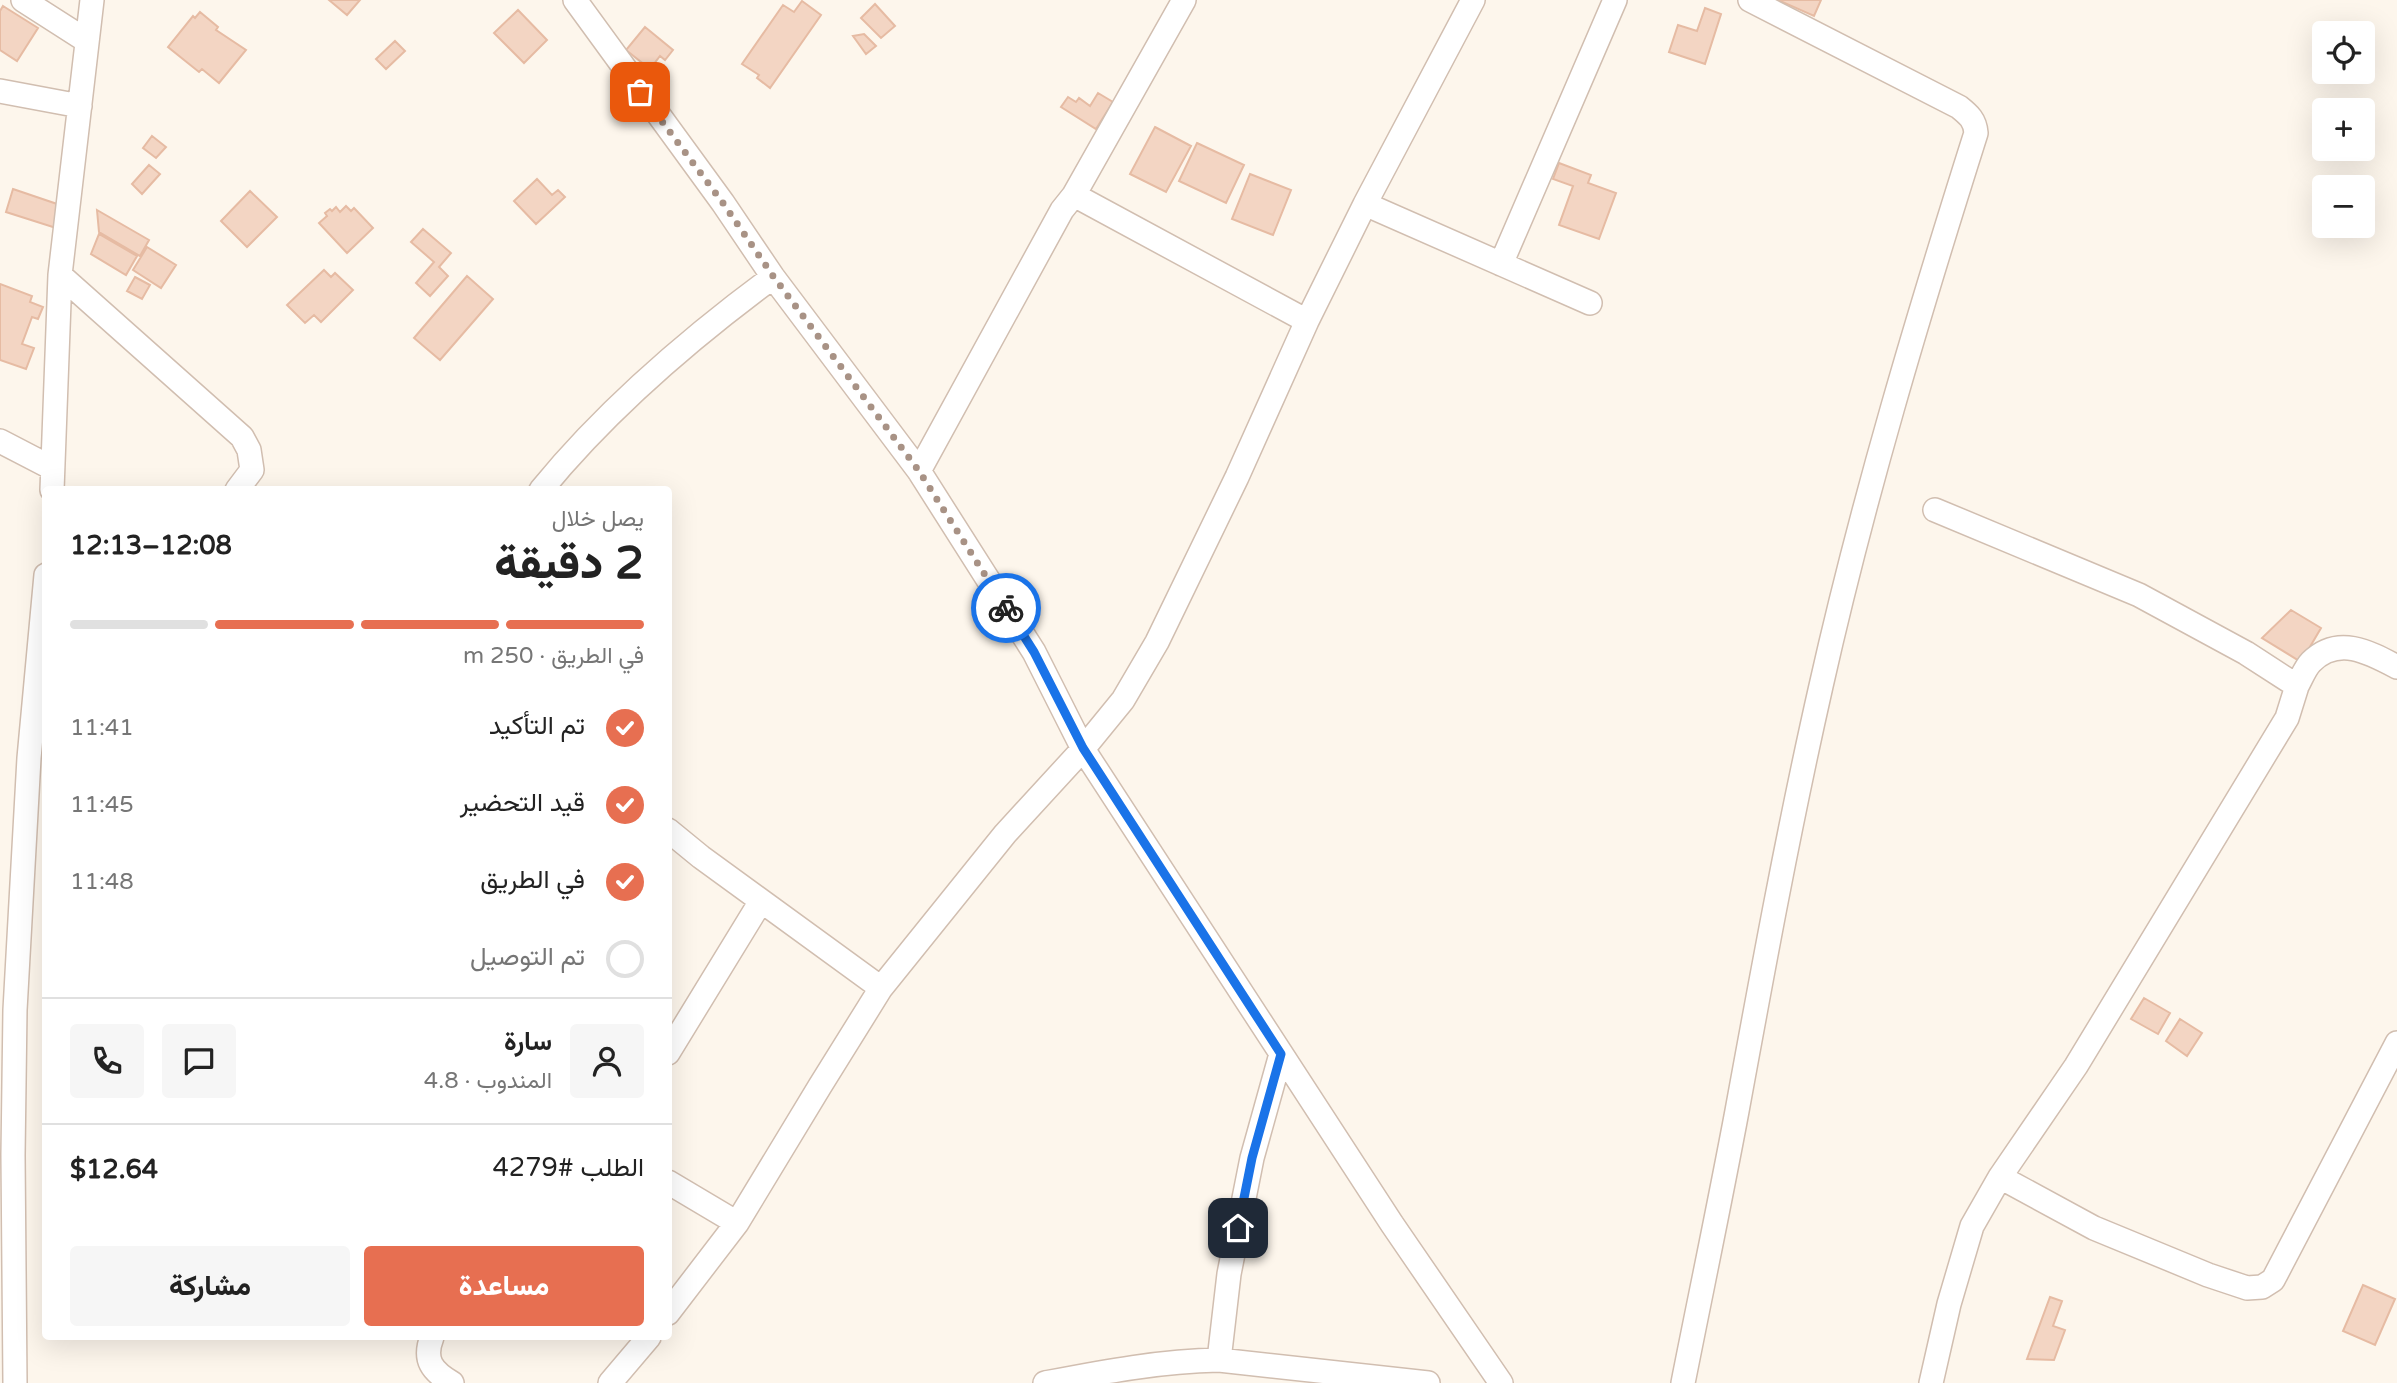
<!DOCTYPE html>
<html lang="ar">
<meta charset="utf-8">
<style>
:root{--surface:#fff;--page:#f6f6f6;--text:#222;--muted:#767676;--line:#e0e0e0;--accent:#e76f51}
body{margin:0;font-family:"Varela Round",Vazirmatn,sans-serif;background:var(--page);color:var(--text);direction:rtl;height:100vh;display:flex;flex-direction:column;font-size:26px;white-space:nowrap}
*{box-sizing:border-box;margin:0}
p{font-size:23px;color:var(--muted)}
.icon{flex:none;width:38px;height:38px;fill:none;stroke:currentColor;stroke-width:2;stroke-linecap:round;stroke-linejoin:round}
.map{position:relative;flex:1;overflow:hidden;direction:ltr}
.sheet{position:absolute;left:42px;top:486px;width:630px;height:854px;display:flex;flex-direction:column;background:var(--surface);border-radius:7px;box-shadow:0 7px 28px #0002;direction:rtl}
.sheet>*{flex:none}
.buttons{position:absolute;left:2312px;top:21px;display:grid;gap:14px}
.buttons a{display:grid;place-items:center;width:63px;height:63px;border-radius:7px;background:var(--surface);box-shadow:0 7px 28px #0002;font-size:35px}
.pin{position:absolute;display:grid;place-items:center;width:60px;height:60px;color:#fff;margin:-30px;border-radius:14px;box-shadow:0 4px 10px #0006}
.courier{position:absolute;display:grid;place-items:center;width:70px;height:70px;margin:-35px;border:5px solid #1a73e8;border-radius:50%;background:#fff;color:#222;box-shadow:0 2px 9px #0007}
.head em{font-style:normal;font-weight:800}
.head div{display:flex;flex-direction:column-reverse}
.head{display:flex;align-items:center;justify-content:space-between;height:119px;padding:0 28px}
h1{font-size:46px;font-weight:800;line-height:52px}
.bar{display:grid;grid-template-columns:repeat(4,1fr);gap:10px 7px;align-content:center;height:84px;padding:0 28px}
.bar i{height:9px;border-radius:5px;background:var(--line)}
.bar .on{background:var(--accent)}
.bar p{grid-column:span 4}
.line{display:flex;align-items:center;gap:18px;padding:0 28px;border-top:2px solid var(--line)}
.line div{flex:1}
.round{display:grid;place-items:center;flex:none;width:74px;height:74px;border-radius:7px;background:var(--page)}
ol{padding:0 28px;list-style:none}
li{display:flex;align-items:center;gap:21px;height:77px}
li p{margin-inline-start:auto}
li .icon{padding:7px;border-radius:50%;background:var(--accent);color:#fff;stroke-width:4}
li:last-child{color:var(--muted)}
li i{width:38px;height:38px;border:4px solid var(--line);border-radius:50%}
.primary-button{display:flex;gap:14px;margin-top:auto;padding:14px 28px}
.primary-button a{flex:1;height:80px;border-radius:7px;background:var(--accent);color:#fff;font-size:28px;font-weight:800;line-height:80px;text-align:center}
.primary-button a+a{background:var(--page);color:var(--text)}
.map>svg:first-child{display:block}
.building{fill:#f3d5c3;stroke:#e6bba3;stroke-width:2}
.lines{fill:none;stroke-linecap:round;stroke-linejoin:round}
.minor-casing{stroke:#d1beb0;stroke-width:26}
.minor{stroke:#fff;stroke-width:23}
.done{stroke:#a89285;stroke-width:7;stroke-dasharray:0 12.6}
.route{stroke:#1a73e8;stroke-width:9}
</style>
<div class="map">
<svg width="2397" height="1383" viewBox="0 0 2397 1383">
<rect width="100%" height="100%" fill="#fdf6ec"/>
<!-- building -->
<path class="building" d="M329 0H360L347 15Z
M1778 0H1821L1814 16Z
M802 1 821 15 770 88 757 78 759 75 742 64 783 5 794 12Z
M875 4 895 26 881 38 861 18Z
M3 6 38 28 17 61 0 50V11Z
M1705 8 1721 14 1705 64 1669 52 1678 25 1697 31Z
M518 10 547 40 524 63 494 33Z
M200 12 218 27 216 30 246 50 219 83 202 69 199 72 168 47 193 16 195 18Z
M645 27 673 50 665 60 660 56 650 69 626 50Z
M864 34 876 46 866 54 853 36Z
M395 41 405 51 386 69 376 59Z
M1098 93 1113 102 1096 129 1061 107 1068 97 1076 102 1079 98 1090 106Z
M1155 127 1191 146 1166 192 1130 174Z
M152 136 166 147 156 158 143 148Z
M1197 143 1244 165 1226 203 1179 181Z
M1559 163 1591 175 1588 183 1616 193 1599 239 1559 225 1573 186 1553 179Z
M149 165 160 174 142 194 132 184Z
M1250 174 1291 190 1273 235 1232 219Z
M537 179 552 195 558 190 565 197 536 224 514 201Z
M13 189 63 206 56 228 6 212Z
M250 191 277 217 247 247 221 221Z
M346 206 351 211 354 208 373 228 347 253 319 223 327 216 325 213 330 209 332 211 336 207 340 212Z
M97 210 149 240 140 256 99 232Z
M423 229 451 253 439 267 448 276 430 296 416 283 434 262 411 242Z
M99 234 137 256 126 275 91 254Z
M147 247 176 265 161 288 133 270Z
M324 270 331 277 335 273 353 290 321 322 314 315 305 323 287 305Z
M467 276 493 299 440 360 414 338Z
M135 277 150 285 142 299 127 291Z
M0 284 32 296 30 302 43 307 38 319 32 317 22 344 34 348 26 369 0 360Z
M2291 610 2321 628 2301 662 2262 638Z
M2144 998 2170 1013 2158 1034 2131 1019Z
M2180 1019 2202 1033 2187 1056 2166 1041Z
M2363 1285 2395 1299 2375 1345 2343 1331Z
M2050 1297 2062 1301 2053 1326 2065 1330 2054 1360 2027 1359Z"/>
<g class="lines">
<!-- minor casing -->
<g class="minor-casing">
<path id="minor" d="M23 0 87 41
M575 0 723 203 773 277 919 471 1034 652 1083 749 1392 1224 1501 1383
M0 91 80 106
M1074 195 1184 0
M1365 204 1590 303
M1501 264 1615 0
M60 275 242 437 249 450 252 470 237 490
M0 441 52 468
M919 471 1062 210 1074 195 1307 321
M52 490 60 275 92 0
M541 490C608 408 689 339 773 277
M2297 686C2301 679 2305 668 2311 662 2338 635 2369 652 2397 667
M668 830 701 857 881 988
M668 1053 761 901
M2000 1177 2094 1228 2208 1275 2247 1288 2262 1287 2273 1280 2397 1043
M668 1182 737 1223
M668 1313 737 1223 820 1086 881 988 1005 834 1083 749 1123 700 1157 642 1237 477 1307 321 1365 204 1473 0
M432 1337C423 1360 432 1371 452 1383
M1219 1360 1229 1274 1252 1158 1281 1054
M15 1383 13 1155 15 1010 29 758 46 575
M610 1383 649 1337
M1045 1383C1103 1372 1160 1361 1219 1360L1428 1383
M1683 1383C1701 1292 1720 1202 1737 1111 1763 969 1789 827 1821 686 1863 499 1918 316 1976 133 1975 120 1969 115 1959 107L1750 0
M1931 1383 1949 1304 1972 1226 2000 1177 2076 1066 2287 718 2297 686 2246 653 2139 595 1935 510"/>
</g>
<!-- minor -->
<use href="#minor" class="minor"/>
</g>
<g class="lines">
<!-- done -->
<path class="done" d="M640 92 723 203 773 276 919 471 1006 608"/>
<!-- route -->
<path class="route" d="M1006 608 1034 652 1083 748 1281 1054 1252 1158 1238 1228"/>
</g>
</svg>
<div class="buttons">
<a><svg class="icon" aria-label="locate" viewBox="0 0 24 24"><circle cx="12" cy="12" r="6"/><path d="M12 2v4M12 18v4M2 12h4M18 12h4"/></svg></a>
<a>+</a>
<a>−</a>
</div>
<div class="pin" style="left:640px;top:92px;background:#ea580c"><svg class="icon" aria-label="bag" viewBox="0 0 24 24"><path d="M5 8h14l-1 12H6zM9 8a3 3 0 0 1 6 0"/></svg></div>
<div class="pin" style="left:1238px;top:1228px;background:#1f2937"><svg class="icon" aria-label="home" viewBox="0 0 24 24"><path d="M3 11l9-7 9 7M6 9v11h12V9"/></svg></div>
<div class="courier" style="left:1006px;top:608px"><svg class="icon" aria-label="bike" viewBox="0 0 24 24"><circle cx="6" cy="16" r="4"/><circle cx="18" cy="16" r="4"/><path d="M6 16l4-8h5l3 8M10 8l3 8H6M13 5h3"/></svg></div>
<section class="sheet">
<div class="head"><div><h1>2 دقيقة</h1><p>يصل خلال</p></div><em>12:08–12:13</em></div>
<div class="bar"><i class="on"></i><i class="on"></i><i class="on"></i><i></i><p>في الطريق · 250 m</p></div>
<ol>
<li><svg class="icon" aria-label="check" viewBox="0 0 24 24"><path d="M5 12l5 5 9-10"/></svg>تم التأكيد<p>11:41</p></li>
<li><svg class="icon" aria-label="check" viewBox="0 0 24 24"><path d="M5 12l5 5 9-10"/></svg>قيد التحضير<p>11:45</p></li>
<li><svg class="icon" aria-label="check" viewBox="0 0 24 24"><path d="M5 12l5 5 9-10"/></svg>في الطريق<p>11:48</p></li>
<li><i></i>تم التوصيل</li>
</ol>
<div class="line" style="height:126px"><a class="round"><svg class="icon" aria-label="person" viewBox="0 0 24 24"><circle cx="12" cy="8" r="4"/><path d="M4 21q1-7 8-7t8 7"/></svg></a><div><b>سارة</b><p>المندوب · 4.8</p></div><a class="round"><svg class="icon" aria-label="chat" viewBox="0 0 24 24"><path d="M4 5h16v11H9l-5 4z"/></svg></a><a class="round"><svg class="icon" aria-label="phone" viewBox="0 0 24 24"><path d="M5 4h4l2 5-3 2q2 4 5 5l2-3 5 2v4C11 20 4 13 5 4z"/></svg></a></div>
<div class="line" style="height:91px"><div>الطلب #4279</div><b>$12.64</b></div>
<div class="primary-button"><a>مساعدة</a><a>مشاركة</a></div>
</section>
</div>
